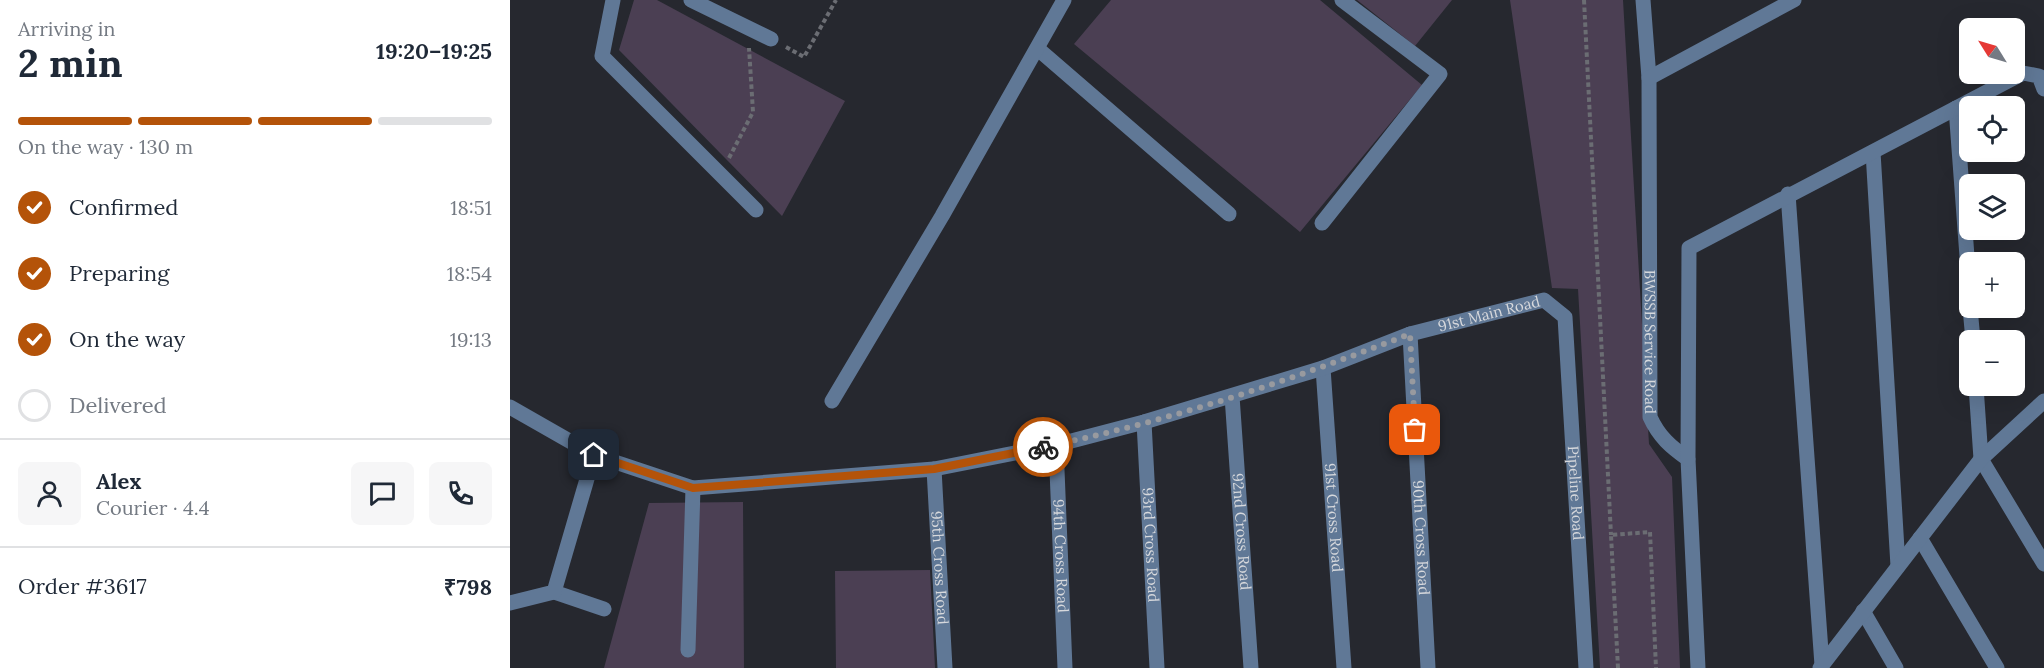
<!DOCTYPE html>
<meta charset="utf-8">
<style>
:root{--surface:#fff;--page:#f6f6f7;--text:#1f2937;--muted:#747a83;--line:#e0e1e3;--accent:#b45309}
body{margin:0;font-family:Lora,serif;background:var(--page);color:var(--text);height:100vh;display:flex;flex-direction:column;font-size:22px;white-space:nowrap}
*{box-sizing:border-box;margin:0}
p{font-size:20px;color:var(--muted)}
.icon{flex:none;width:33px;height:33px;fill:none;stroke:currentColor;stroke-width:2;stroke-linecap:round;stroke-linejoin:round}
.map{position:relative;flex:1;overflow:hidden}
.drawer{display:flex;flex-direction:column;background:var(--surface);width:510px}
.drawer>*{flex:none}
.needle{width:39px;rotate:307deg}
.tools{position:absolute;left:1449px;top:18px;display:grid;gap:12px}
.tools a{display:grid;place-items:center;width:66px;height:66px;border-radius:9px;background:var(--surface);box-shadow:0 6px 24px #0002;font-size:30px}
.pin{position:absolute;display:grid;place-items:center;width:51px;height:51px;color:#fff;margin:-26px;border-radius:12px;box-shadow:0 3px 9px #0006}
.courier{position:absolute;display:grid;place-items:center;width:60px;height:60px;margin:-30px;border:4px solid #b45309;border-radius:50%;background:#fff;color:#222;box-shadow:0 2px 8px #0007}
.head em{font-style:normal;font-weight:700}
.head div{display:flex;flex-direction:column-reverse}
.head{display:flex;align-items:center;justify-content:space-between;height:102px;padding:0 18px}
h1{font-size:39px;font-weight:700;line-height:45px}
.bar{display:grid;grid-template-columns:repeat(4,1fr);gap:9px 6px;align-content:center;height:72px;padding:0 18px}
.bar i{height:8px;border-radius:4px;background:var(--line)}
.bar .on{background:var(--accent)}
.bar p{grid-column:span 4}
.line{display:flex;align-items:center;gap:15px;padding:0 18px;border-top:2px solid var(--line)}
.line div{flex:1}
.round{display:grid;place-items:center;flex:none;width:63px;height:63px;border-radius:9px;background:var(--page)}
ol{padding:0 18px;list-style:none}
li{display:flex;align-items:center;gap:18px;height:66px}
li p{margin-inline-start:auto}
li .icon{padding:6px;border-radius:50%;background:var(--accent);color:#fff;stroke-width:4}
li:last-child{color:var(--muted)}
li i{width:33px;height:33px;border:3px solid var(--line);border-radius:50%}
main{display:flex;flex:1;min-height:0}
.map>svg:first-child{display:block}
.green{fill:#4b3f53}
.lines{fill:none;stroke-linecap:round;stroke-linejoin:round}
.path{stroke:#6b6d73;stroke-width:4;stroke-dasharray:4.5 3;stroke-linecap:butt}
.minor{stroke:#607896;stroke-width:15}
.done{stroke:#989a9f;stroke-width:6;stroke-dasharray:0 10.8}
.route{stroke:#b45309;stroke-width:8}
.labels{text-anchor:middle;stroke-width:4.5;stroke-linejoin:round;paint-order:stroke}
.street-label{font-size:15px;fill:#d6d8dc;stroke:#26282f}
</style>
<main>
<section class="drawer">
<div class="head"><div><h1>2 min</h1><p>Arriving in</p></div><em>19:20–19:25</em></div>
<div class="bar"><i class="on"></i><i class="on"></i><i class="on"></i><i></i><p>On the way · 130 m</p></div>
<ol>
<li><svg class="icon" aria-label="check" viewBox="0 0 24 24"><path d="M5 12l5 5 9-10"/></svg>Confirmed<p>18:51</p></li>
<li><svg class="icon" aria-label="check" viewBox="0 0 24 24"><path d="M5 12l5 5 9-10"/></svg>Preparing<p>18:54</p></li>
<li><svg class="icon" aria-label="check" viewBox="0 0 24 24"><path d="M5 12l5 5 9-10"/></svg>On the way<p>19:13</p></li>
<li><i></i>Delivered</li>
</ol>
<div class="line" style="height:108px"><a class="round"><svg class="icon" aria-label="person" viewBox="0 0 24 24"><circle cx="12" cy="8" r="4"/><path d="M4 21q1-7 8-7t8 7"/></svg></a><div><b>Alex</b><p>Courier · 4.4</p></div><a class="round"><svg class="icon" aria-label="chat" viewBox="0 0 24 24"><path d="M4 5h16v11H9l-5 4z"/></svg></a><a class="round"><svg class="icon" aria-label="phone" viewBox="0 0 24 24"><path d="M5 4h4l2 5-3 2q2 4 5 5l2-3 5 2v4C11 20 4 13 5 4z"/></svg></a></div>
<div class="line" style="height:78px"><div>Order #3617</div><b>₹798</b></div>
</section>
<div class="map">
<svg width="1534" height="668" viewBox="0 0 1534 668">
<rect width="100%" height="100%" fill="#26282f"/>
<!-- green -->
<path class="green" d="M124 0H147L335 101 272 216 109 50Z
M601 0H810L912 85 790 232 564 44Z
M847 0H942L905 46Z
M1000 0H1113L1139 444 1162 477 1170 668H1090L1068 289 1042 288Z
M233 502 234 668H94L139 503Z
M420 570 425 668H326L325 571Z"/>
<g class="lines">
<!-- path -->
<path class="path" d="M1074 0 1101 535
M276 47 294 57 326 0
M219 158 243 112 239 48
M1108 668 1101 535 1140 532 1146 668"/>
<!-- minor -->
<g class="minor">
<path d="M103 0 92 56 246 210"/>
<path d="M181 0 261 39"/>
<path id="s1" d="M1133 0 1139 78 1140 417C1149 437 1161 447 1178 459L1188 668"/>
<path d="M528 49 719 214"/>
<path d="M1139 78 1284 0"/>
<path d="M1446 108 1460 297"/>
<path d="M1363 152 1388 566"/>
<path d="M1278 194 1312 665"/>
<path d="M812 223 930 74 832 0"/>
<path d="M1460 308 1463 340"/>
<path id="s2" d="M900 334 918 668"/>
<path id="s3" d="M813 368 834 668"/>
<path d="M1466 386 1471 459 1534 564"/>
<path id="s4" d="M722 396 741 668"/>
<path d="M322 401 432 216 554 0"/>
<path id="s5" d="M0 407 84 455 183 488 424 469 546 445 634 422 813 368 900 334 1034 300 1055 317 1076 668"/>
<path id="s6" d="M634 422 647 668"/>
<path id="s7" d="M546 445 555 668"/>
<path d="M1178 459 1179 248 1513 73 1529 76 1534 89"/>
<path id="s8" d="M424 469 435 668"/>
<path d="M1410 538 1487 668"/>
<path d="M44 592 94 609"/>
<path d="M0 603 44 592 84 455"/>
<path d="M1353 611 1386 668"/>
<path d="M178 650 183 488"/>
<path d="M1310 668 1471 459 1534 401"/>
</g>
</g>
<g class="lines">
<!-- done -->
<path class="done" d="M533 447C658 422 781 380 900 334L905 430"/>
<!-- route -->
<path class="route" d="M84 455 183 488 424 469 533 447"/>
</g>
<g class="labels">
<!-- street labels -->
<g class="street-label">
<text dy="5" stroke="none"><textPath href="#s5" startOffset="1020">91st Main Road</textPath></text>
<text dy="5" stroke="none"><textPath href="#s1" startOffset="342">BWSSB Service Road</textPath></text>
<text dy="5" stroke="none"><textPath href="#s5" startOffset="1280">Pipeline Road</textPath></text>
<text dy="5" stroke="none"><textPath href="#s3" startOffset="150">91st Cross Road</textPath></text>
<text dy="5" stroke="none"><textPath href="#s4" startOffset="136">92nd Cross Road</textPath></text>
<text dy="5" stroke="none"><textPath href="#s2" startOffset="204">90th Cross Road</textPath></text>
<text dy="5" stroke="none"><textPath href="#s6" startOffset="123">93rd Cross Road</textPath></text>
<text dy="5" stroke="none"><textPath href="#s7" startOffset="111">94th Cross Road</textPath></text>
<text dy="5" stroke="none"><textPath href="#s8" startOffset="99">95th Cross Road</textPath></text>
</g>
</g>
</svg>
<div class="tools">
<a><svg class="needle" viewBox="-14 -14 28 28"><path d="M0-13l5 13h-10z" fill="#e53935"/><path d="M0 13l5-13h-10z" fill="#747a83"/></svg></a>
<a><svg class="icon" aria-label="locate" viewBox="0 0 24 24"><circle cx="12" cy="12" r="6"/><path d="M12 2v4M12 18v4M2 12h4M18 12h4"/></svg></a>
<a><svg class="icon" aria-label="layers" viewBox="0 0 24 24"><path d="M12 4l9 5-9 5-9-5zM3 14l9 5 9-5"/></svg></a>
<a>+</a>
<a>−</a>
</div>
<div class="pin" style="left:905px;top:430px;background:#ea580c"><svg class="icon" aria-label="bag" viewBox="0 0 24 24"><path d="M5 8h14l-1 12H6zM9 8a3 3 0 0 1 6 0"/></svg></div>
<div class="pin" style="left:84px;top:455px;background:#1f2937"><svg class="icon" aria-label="home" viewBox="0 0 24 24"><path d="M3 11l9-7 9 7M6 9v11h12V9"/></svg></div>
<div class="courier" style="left:533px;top:447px"><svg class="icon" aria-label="bike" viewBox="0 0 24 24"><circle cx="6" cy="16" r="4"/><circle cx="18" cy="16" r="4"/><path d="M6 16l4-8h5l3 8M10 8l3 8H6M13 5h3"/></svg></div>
</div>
</main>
